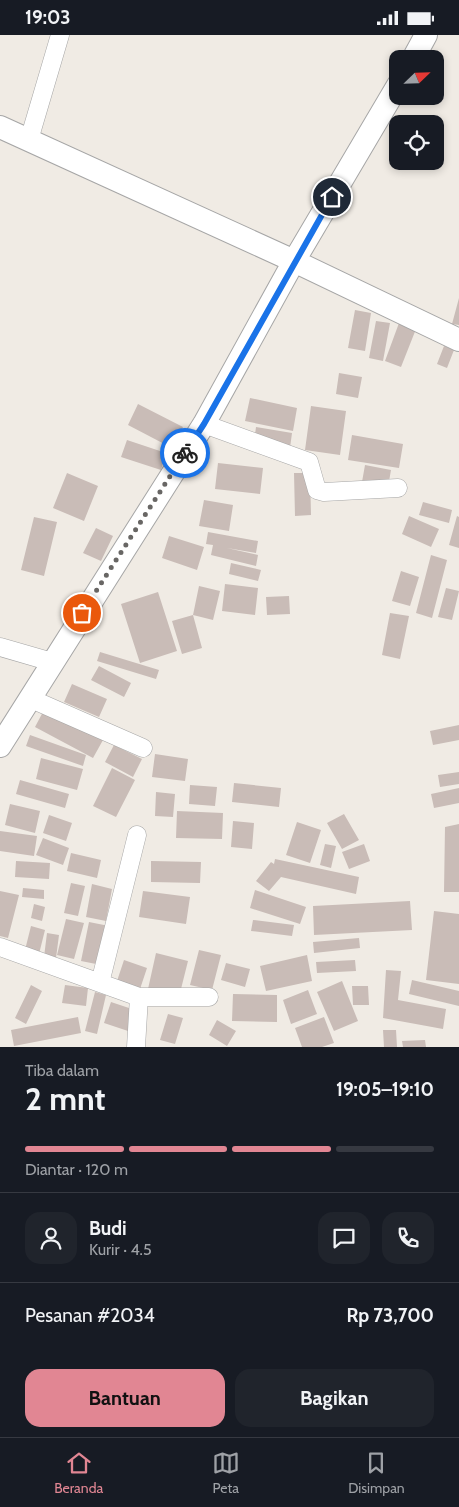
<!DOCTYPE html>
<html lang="id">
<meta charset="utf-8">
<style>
:root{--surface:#171b24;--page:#20242c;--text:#f1f3f6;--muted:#9ea1a6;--line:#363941;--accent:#e18693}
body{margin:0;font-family:Cabin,sans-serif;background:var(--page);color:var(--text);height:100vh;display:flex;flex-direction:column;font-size:19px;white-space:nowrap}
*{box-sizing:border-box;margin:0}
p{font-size:16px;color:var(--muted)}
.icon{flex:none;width:28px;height:28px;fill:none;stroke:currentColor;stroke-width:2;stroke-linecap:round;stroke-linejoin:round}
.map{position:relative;height:1012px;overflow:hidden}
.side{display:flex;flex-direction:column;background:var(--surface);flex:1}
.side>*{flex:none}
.needle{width:32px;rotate:67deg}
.controls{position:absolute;left:389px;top:15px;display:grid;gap:10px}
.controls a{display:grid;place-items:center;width:55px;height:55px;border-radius:10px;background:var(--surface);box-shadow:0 2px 8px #0003;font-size:25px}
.pin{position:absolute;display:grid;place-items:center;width:42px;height:42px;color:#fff;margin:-21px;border:2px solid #fff;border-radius:50%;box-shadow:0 1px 5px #0007}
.courier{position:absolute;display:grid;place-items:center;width:50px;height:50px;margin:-25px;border:4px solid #1a73e8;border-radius:50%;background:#fff;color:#222;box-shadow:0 1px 6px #0007}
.overview em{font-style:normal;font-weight:800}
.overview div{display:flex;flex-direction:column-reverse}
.overview{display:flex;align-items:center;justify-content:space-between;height:85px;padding:0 25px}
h1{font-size:32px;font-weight:800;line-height:38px}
.bar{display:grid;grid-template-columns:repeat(4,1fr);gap:8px 5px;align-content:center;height:60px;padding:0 25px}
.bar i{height:6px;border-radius:4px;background:var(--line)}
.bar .active{background:var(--accent)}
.bar p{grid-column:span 4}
.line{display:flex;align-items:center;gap:12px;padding:0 25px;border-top:1px solid var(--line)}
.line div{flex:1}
.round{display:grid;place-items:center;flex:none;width:52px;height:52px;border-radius:15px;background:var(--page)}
.cta{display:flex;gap:10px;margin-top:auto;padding:10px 25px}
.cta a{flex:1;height:58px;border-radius:15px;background:var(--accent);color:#111;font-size:20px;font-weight:800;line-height:58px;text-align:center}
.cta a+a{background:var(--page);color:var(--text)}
.status{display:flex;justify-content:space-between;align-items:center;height:35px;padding:0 25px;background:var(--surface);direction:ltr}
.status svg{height:14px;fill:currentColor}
.dock{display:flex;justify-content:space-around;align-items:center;height:70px;border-top:1px solid var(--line);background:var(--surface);font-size:14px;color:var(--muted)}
.dock a{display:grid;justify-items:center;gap:2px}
.dock .active{color:var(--accent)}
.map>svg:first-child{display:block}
.building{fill:#c9bcb7}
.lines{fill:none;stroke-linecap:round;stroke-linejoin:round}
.minor-casing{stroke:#a6a6a6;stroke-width:19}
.tertiary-casing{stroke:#a6a6a6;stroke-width:24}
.minor{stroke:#fff;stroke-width:18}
.tertiary{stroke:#fff;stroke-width:22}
.done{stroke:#686664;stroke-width:5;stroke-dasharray:0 9}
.route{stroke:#1a73e8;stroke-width:6}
</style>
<div class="status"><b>19:03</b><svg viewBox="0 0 49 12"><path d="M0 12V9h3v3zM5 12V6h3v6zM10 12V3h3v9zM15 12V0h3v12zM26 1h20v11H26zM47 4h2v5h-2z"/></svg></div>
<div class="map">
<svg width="459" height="1012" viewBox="0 0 459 1012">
<rect width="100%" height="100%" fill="#f0ebe4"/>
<!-- building -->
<path class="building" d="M459 263V290L452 289Z
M355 275 371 278 365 316 348 313Z
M376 286 390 288 383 326 369 323Z
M399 288 416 294 401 332 385 326Z
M444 311 454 315 447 333 437 329Z
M339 338 362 342 358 363 336 359Z
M250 363 297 373 293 396 245 386Z
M138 369 183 392 172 413 128 390Z
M311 371 346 376 340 420 305 415Z
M256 392 292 398 290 413 254 407Z
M352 400 403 409 399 433 348 425Z
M127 405 166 418 161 435 121 422Z
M218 428 263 433 260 459 215 454Z
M365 430 391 435 388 452 362 447Z
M67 438 98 451 84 486 53 473Z
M294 438H310L311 480 295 481Z
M204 465 233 470 229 496 199 491Z
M423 467 452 475 449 488 419 480Z
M409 481 439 494 431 512 402 499Z
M457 481 459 482V513L449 510Z
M34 482 57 487 44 541 21 535Z
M96 493 113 501 101 526 83 518Z
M208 497 258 506 256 518 227 513 258 520 256 531 211 520 213 510 206 509Z
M169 501 204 512 197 535 162 523Z
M431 520 447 525 432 583 416 578Z
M231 528 261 535 258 546 229 539Z
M401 536 419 542 410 571 392 566Z
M225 549 258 553 255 580 222 576Z
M199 551 220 556 213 585 193 580Z
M446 553 459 556 452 585 438 582Z
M158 557 177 616 140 628 121 569Z
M289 561 290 579 267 580 266 562Z
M390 578 409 581 400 624 382 620Z
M193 580 202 613 182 619 172 586Z
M100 617 159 635 156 644 97 626Z
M99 631 131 648 124 662 91 645Z
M72 649 107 664 99 682 64 667Z
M44 675 103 705 93 723 35 692Z
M459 690V705L433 710 430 696Z
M30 700 86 720 83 731 26 711Z
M114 710 142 724 133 742 105 727Z
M155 719 188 724 185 746 152 742Z
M41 723 83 734 77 755 36 744Z
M112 733 135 745 116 782 93 771Z
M459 737V749L440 752 438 740Z
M20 745 69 759 65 773 16 759Z
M234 748 281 753 279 772 232 767Z
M190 750 217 752 215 771 189 769Z
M459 753V768L434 773 431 759Z
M156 757 175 759 173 782 155 781Z
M10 769 40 776 35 798 5 790Z
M177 776 223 778 222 804 176 803Z
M344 779 359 805 342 814 327 788Z
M49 780 72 788 66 806 43 798Z
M233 786 254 788 252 814 231 812Z
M297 787 321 795 310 828 286 820Z
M459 789V857H444L445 792Z
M0 796 37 801 34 821 0 816Z
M43 803 69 813 63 830 36 820Z
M325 809 336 811 331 833 320 830Z
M364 809 370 826 349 834 342 817Z
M71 818 101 825 97 843 67 836Z
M275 824 359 842 356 859 281 842 269 856 256 846 271 827 274 829Z
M16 826 50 828 49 844 15 842Z
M151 826 201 827 200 848 151 847Z
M71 848 85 851 78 881 64 878Z
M92 849 112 854 106 886 86 882Z
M23 853 44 855V864L22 862Z
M255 855 306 872 300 889 250 873Z
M0 856 19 860 8 903 0 901Z
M143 856 190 862 186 889 139 882Z
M410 866 412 895 314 900 313 871Z
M34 869 45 872 42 886 31 883Z
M434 876 459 879V949L426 945Z
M66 884 84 888 74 924 57 920Z
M253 885 294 890 292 901 251 896Z
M89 887 109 891 101 930 81 926Z
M31 891 45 895 39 919 25 915Z
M47 898 59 900 56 923 44 922Z
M359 903 360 913 314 918 313 907Z
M199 915 221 920 212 955 190 950Z
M156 918 188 926 179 962 148 954Z
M307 920 312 946 266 956 260 931Z
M124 925 147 933 140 954 117 946Z
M355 925 356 936 317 938 316 927Z
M226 928 250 934 245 952 221 945Z
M386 935 401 936 398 965 446 974 443 994 383 983Z
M412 945 459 956V971L409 959Z
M342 946 358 986 334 996 317 957Z
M31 950 42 956 26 989 15 983Z
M65 950 88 953 86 971 62 968Z
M352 951H368L369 970H353Z
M308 955 317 979 291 989 283 965Z
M95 957 106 960 97 999 85 996Z
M233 959 277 960V987L232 986Z
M111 967 135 975 128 996 104 988Z
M168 979 183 983 175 1009 160 1005Z
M78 982 81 998 14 1011 11 995Z
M324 982 334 1008 322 1012H302L295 993Z
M217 985 236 996 227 1011 209 1000Z
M383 995H396L397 1012H384Z
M425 1005 426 1012H403L402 1006Z"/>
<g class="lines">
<!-- minor casing -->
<g class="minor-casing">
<path id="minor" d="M29 105 60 0
M204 389 309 427 317 455 324 457 398 453
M0 612 52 627
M29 663 143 713
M0 912 139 962 136 1012
M100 948 137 800
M139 962H209"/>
</g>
<!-- tertiary casing -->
<g class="tertiary-casing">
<path id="tertiary" d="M413 24 426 0
M0 92 294 226 459 305
M0 711 204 389 294 226 398 50"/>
</g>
<!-- minor -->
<use href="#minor" class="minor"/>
<!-- tertiary -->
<use href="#tertiary" class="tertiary"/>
</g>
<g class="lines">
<!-- done -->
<path class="done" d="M82 578 185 418"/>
<!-- route -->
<path class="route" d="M185 418 204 389 332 162"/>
</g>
</svg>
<div class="controls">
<a><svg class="needle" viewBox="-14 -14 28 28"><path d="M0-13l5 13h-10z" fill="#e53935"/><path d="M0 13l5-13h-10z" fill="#9ea1a6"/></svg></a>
<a><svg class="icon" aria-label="locate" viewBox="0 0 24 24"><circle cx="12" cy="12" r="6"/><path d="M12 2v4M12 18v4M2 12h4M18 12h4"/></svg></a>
</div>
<div class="pin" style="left:82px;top:578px;background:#ea580c"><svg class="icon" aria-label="bag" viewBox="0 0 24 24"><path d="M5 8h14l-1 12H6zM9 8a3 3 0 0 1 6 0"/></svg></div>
<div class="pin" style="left:332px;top:162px;background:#1f2937"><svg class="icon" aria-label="home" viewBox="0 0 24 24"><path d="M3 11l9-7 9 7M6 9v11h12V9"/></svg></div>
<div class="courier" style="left:185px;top:418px"><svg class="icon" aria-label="bike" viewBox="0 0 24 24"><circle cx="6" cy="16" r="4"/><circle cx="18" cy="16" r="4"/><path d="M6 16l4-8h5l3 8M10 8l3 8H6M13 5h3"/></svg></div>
</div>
<section class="side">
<div class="overview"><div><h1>2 mnt</h1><p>Tiba dalam</p></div><em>19:05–19:10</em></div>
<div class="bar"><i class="active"></i><i class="active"></i><i class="active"></i><i></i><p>Diantar · 120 m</p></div>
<div class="line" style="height:90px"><a class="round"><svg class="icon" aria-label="person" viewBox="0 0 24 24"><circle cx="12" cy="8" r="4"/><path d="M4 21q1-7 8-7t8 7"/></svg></a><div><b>Budi</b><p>Kurir · 4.5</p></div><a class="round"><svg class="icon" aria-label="chat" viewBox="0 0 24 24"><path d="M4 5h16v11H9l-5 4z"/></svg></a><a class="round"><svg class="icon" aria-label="phone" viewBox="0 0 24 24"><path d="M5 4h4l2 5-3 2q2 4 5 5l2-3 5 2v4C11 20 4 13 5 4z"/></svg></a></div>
<div class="line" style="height:65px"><div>Pesanan #2034</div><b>Rp 73,700</b></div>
<div class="cta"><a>Bantuan</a><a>Bagikan</a></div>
</section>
<nav class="dock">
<a class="active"><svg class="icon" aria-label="home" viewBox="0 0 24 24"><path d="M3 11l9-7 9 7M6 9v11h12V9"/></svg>Beranda</a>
<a><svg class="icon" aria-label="map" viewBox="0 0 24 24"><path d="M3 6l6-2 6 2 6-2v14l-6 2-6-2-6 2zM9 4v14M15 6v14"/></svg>Peta</a>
<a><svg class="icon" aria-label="saved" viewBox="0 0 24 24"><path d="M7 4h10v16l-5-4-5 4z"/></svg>Disimpan</a>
</nav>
